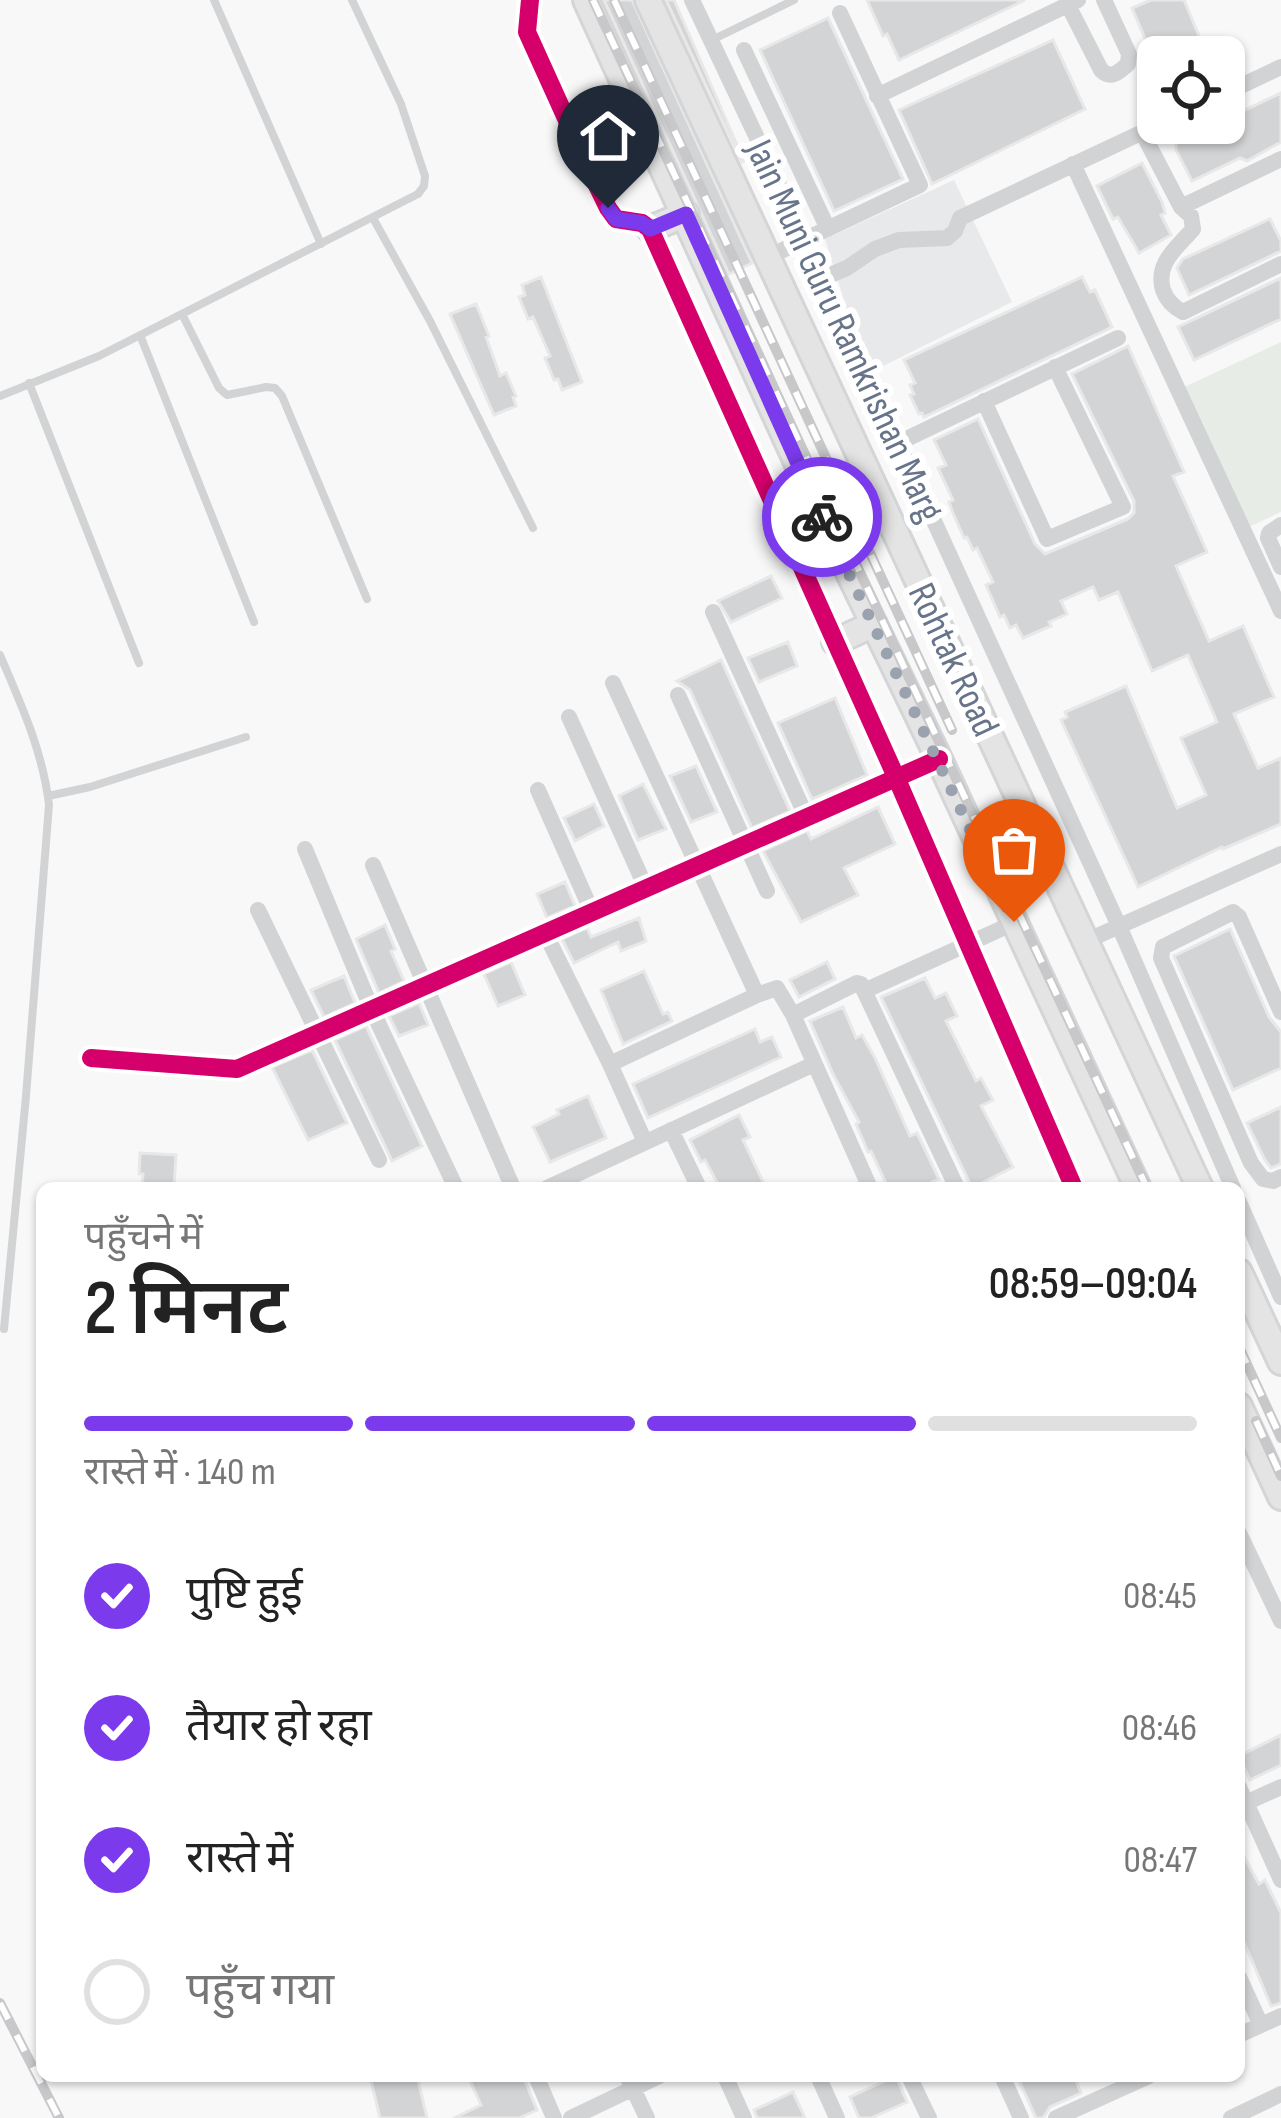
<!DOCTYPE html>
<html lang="hi">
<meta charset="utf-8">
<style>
:root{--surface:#fff;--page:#f6f6f6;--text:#222;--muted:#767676;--line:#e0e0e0;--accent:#7c3aed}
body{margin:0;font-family:"Sofia Sans Condensed","Noto Sans Devanagari",sans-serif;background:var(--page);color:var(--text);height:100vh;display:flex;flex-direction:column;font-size:45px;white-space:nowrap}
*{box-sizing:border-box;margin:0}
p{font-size:39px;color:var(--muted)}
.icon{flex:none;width:66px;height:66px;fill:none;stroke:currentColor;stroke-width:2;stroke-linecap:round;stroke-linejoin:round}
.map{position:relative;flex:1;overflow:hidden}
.drawer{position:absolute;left:36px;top:1182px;width:1209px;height:900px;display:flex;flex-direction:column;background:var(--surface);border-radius:18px;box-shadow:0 3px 9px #0004}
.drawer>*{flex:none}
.buttons{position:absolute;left:1137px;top:36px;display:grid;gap:24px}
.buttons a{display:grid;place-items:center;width:108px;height:108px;border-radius:18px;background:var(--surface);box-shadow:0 3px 9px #0004;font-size:60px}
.pin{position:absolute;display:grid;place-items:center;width:102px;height:102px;color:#fff;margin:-123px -51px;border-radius:50% 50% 50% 0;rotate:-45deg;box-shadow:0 0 12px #0007}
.pin .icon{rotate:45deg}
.courier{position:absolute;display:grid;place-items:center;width:120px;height:120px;margin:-60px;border:9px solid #7c3aed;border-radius:50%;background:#fff;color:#222;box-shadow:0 3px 15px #0007}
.overview em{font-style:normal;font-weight:600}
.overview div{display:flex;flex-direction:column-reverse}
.overview{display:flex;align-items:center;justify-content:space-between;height:204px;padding:0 48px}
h1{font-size:78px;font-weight:600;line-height:90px}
.bar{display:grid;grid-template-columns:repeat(4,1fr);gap:18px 12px;align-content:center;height:144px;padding:0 48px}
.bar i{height:15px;border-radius:9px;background:var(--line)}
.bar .active{background:var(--accent)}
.bar p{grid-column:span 4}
ol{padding:0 48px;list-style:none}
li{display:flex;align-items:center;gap:36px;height:132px}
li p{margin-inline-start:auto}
li .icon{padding:12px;border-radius:50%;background:var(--accent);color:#fff;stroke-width:4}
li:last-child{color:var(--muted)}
li i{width:66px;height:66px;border:6px solid var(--line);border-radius:50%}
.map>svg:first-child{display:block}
.built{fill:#e8e9ea}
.green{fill:#e8ece6}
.building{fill:#d3d4d5;stroke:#e8e8e8;stroke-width:3}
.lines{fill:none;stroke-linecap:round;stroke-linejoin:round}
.primary-casing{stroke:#d4d5d7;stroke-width:30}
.service{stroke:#d2d3d4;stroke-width:8}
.minor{stroke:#d2d3d4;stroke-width:16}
.primary{stroke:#e4e4e5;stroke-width:24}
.rail-casing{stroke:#c8c8ca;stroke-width:10}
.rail{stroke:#fff;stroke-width:6;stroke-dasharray:18;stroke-linecap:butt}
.cycleway-casing{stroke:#fff;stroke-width:26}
.cycleway{stroke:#d6006c;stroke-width:18}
.done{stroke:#9aa2b0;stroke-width:12;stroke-dasharray:0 21.6}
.route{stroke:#7c3aed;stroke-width:15}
.labels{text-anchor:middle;stroke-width:12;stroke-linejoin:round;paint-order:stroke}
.street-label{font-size:39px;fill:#677489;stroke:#fff}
</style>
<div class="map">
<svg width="1281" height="2118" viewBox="0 0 1281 2118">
<rect width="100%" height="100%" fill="#f8f8f8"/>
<!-- built -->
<path class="built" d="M954 180 1012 302 867 374 825 239Z"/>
<!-- green -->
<path class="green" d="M1281 342V512L1244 529 1180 389Z"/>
<!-- building -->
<path class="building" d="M604 0H632L752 263 729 274Z
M666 0H674L744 161 742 162Z
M867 0H1025L899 60 887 34 883 36Z
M1151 0H1184L1204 48 1200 50 1203 57H1153L1132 8Z
M828 18 903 179 834 211 760 50Z
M1053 40 1085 109 932 184 899 110Z
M1281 93V142L1247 161 1240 158 1192 181 1176 150V143L1219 123H1224V120Z
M1142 163 1162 202 1165 213 1161 215 1171 235 1139 253 1118 217 1113 219 1097 186Z
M1270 219 1281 241V251L1189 295 1177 268 1183 259Z
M541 277 582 382 562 390 558 379 554 380 545 358 550 356 533 317 528 319 519 297 525 295 522 285Z
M1082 277 1090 292 1095 290 1112 327 924 417 922 413 919 414 910 395 914 394 910 385 915 383 904 360Z
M1281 278V319L1194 360 1178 327Z
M476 304 489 336 486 337 500 376 506 373 516 396 513 397 516 406 494 415 450 314Z
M1128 346 1184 472 1173 476 1207 552 1176 566 1209 641 1243 626 1274 697 1234 714 1258 768 1281 758V824L1223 849 1222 847 1138 887 1061 720 1067 717 1065 712 1126 686 1177 808 1206 795 1181 738 1217 722 1188 655 1152 671 1118 592 1099 600 1093 587 1061 601 1067 614 1049 622 1051 626 1023 638 1016 625 1010 628 1004 615 1000 617 986 585 993 582 977 548 973 550 967 537 964 538 953 513 949 502 953 500 938 468 946 465 934 440 978 419 1035 544 1045 554 1128 519 1134 513V501L1072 374Z
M771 576 782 598 731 622 718 601Z
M788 642 797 666 759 682 748 658Z
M721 660 790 811 752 828 690 690 677 681Z
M835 698 867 775 812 799 778 723Z
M696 766 717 812 691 822 670 776Z
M643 784 666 829 638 840 619 796Z
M594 804 604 826 575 841 564 818Z
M878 807 895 844 844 868 858 895 801 922 763 851 807 831 811 839Z
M565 882 575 906 547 918 537 894Z
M639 918 646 941 621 951 618 942 574 963 562 939 587 928 591 937Z
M385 925 395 949 391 951 404 981 379 993 356 939Z
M1230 929 1269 1017 1281 1032V1068L1233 1090 1174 956Z
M511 962 525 995 498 1006 484 974Z
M827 962 835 979 799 997 790 980Z
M644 971 663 1014 668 1012 672 1021 623 1044 601 990Z
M344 976 355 1003 324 1017 311 990Z
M925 978 935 998 946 993 957 1016 946 1021 976 1081 981 1078 993 1100 981 1106 1013 1167 972 1188 881 997Z
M419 1003 428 1025 399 1036 389 1016Z
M843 1007 856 1038 862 1035 875 1058 910 1136 917 1133 939 1179 919 1188H888L871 1151 868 1152 856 1124 859 1122 833 1074 810 1021Z
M366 1026 422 1146 392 1161 335 1040Z
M755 1029 760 1042 772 1037 781 1057 648 1118 633 1084Z
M312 1050 347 1123 308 1140 272 1067Z
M588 1096 606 1138 550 1162 533 1127 559 1114 557 1110Z
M1281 1107V1164L1271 1168 1265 1160 1247 1123Z
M739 1115 750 1137 743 1140 766 1188H720L705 1160 701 1162 690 1140Z
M140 1153 176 1155 174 1188H142L143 1174H139Z
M1281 1735V1765L1250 1780 1239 1756Z
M1239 1847 1259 1884 1265 1880 1281 1913V2003L1271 2006 1239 1930Z
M370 2076H417L427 2118H380Z
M468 2076H523L537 2110 519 2118H454L481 2105Z
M896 2076 907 2102 871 2118H859L850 2097Z
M1017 2076H1074L1081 2093 1050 2107 1043 2118H1036Z
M793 2092 805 2118H757L754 2110Z"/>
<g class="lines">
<!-- primary casing -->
<g class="primary-casing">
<path id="primary" d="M586 0 821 515 939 759 1138 1188
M648 0 1200 1188
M650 229 686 214
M835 642 874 624
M1239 1272 1281 1362
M1239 1406 1281 1497"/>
</g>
<!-- service -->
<path class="service" d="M214 0 321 244
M714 39 794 0
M373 218 430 321 533 528
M182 314 219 388 227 395 266 387 275 388 282 396 367 599
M140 335 254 622
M29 383 139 663
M0 396 99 356 418 194 424 186 425 176 401 104 352 0
M0 655C21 704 43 752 49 805L26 1096 4 1329
M48 796 90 787 246 737"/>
<!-- minor -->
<path class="minor" d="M530 0 527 32 589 169 608 208 616 219 642 223 650 229 896 777 1074 1188
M692 0 823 278 1119 926 1233 1188
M1068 5 1101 70C1111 80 1119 72 1128 64L1129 54 1104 0
M744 50 828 229
M1224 94 1281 67
M877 96 1078 0
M1142 132 1181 207 1191 216 1193 229C1177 248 1155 263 1163 290 1167 301 1173 307 1183 312L1281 264
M1073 164 1281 611
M1181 207 1281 159
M768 257 920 185 840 13
M823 278 847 268 875 249 899 240 947 238 955 231 960 218 1162 123
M984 401 1047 539 1123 507 1055 367
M898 443 1118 338
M1281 525 1269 533 1268 538 1281 567
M713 612 806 816
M613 683 757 995
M678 695 767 891
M569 717 646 888
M538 790 592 912
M305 849 372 1010 456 1188
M373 865 513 1188
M258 910 379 1160
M545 933 610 1064
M1086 941 1281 854
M864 991 1014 923
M1281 1012 1239 917 1233 912 1163 947 1161 958 1251 1163 1263 1179 1273 1181 1281 1177
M793 1015 857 983 861 984 957 1188
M91 1058 237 1069 939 759
M671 1130 699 1188
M645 1142 610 1064 757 995 777 988 793 1015 870 1188
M547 1188 814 1064
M1239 1202 1281 1297
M1239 1533 1281 1621
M1239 1787 1281 1880
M1239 1806 1281 1787
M1239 1977 1261 2025
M1239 2035 1281 2016
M536 2076 554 2118
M627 2076 647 2118
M725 2076 744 2118
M818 2076 837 2118
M909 2076 929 2118
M1002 2076 1021 2118
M571 2118 659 2076
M1056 2118 1149 2076
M1231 2118 1281 2094"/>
<!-- primary -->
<use href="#primary" class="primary"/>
<!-- rail casing -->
<g class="rail-casing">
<path id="rail" d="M593 0 1147 1188
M614 0 952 730
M1239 1347 1281 1438
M1256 1421 1281 1476
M0 2003 59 2118"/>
</g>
<!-- rail -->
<use href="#rail" class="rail"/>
<!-- cycleway casing -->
<g class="cycleway-casing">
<path id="cycleway" d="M530 0 527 32 589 169 608 208 616 219 642 223 650 229 896 777 1074 1188
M91 1058 237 1069 939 759"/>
</g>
<!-- cycleway -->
<use href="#cycleway" class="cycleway"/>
</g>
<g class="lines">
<!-- done -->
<path class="done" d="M822 517 1014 922"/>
<!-- route -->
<path class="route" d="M608 208 616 219 642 223 650 229 686 214 822 517"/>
</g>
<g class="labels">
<!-- street labels -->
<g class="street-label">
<text transform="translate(846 330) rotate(65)" y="14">Jain Muni Guru Ramkrishan Marg</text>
<text transform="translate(955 659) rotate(65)" y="14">Rohtak Road</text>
</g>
</g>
</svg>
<div class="buttons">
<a><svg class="icon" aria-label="locate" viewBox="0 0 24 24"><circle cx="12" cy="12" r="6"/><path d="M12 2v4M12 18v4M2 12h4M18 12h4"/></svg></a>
</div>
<div class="pin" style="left:1014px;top:922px;background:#ea580c"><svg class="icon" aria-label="bag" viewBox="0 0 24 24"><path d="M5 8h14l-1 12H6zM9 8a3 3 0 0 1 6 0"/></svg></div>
<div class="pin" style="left:608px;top:208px;background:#1f2937"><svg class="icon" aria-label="home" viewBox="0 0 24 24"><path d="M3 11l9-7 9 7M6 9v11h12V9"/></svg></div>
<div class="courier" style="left:822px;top:517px"><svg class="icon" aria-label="bike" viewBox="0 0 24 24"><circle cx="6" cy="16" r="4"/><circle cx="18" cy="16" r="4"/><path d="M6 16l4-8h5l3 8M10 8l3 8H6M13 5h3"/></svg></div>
<section class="drawer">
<div class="overview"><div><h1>2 मिनट</h1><p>पहुँचने में</p></div><em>08:59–09:04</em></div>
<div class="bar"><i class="active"></i><i class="active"></i><i class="active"></i><i></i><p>रास्ते में · 140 m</p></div>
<ol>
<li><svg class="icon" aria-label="check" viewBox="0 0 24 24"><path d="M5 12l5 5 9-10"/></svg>पुष्टि हुई<p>08:45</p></li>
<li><svg class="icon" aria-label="check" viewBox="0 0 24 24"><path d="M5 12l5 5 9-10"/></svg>तैयार हो रहा<p>08:46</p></li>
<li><svg class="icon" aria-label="check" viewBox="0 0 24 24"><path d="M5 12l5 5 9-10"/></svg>रास्ते में<p>08:47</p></li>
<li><i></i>पहुँच गया</li>
</ol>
</section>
</div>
